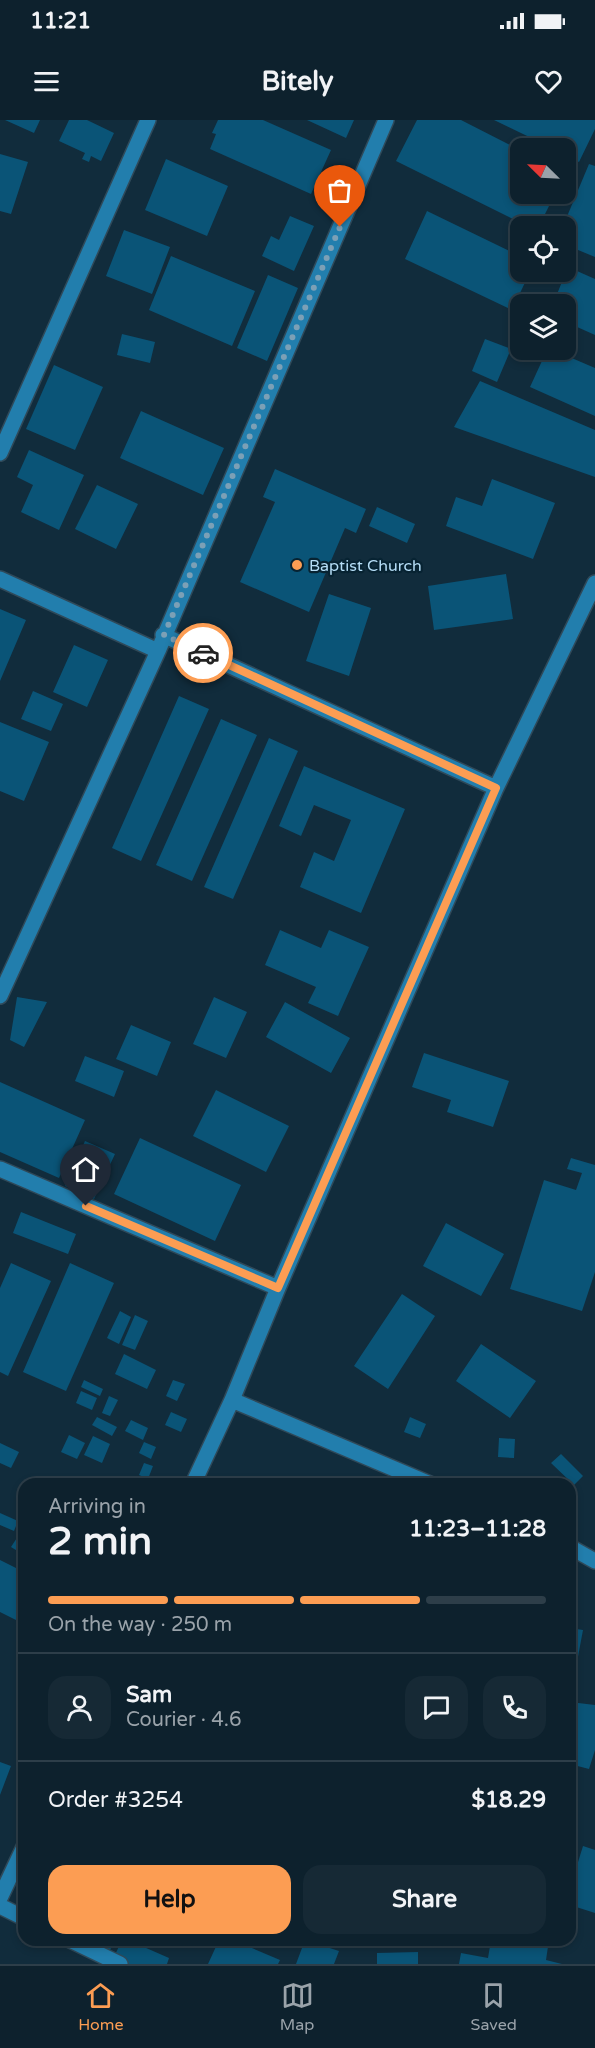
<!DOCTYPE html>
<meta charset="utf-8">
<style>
:root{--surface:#0d212d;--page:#162935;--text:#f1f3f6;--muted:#9aa3aa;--line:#2d3e49;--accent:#fc9d53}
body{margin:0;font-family:"Varela Round",sans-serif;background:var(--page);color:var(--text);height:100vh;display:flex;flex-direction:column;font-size:22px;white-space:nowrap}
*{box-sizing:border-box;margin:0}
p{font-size:20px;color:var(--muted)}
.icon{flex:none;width:33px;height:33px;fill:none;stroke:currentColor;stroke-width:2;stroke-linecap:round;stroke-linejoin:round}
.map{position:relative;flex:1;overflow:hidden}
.panel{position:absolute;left:18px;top:1358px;width:558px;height:468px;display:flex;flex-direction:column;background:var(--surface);border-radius:18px;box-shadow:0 3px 9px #0003,0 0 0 2px var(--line)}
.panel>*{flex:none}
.needle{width:39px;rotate:294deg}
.tools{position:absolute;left:510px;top:18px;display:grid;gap:12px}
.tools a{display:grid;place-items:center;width:66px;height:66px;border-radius:12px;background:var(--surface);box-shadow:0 3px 9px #0003,0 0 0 2px var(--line);font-size:30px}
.pin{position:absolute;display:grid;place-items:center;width:51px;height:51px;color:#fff;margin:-62px -26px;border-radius:50% 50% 50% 0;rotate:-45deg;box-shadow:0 0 6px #0007}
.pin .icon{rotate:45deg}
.courier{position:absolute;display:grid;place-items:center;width:60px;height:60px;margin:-30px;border:4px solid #fc9d53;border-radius:50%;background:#fff;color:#222;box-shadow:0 2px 8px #0007}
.summary em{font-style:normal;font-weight:800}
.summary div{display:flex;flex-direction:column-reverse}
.summary{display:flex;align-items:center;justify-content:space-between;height:102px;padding:0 30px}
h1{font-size:39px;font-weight:800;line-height:45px}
.bar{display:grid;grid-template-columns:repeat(4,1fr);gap:9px 6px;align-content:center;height:72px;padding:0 30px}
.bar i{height:8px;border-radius:4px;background:var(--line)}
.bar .current{background:var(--accent)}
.bar p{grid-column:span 4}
.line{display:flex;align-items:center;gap:15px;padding:0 30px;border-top:2px solid var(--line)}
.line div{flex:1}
.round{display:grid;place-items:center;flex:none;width:63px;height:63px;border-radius:18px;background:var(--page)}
.primary-button{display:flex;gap:12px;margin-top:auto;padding:12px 30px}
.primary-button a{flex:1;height:69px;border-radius:18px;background:var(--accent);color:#111;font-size:24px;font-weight:800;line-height:69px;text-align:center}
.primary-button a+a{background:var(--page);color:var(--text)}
.status{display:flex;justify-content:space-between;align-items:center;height:42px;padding:0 30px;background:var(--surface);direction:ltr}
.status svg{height:16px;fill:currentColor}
header{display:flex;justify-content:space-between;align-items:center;height:78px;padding:0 30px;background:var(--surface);font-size:27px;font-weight:800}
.menu{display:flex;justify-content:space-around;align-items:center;height:84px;border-top:2px solid var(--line);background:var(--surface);font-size:16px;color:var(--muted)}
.menu a{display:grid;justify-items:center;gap:3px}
.menu .current{color:var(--accent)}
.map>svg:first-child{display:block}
.building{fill:#0a5477}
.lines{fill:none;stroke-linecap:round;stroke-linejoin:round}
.street-casing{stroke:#2f4959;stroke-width:18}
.street{stroke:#227ead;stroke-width:15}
.done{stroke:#7ca0b6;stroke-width:6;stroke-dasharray:0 10.8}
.route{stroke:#fc9d53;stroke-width:8}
.poi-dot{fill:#fc9d53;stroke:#072332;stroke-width:2}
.labels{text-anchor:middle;stroke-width:4.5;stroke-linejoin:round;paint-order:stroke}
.poi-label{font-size:16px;fill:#b6def7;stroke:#072332;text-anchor:start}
</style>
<div class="status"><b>11:21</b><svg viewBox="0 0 49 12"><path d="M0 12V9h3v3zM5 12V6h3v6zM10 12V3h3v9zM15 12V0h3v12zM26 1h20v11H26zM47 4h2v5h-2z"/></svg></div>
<header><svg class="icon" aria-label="menu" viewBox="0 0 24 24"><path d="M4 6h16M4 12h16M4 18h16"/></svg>Bitely<svg class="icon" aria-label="heart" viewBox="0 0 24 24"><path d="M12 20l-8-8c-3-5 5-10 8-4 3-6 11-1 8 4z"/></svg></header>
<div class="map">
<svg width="595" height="1844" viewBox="0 0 595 1844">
<rect width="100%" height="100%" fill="#112c3c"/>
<!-- building -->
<path class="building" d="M5 0H40L34 13Z
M69 0H87L114 13 101 41 91 36 89 42 82 39 85 33 59 21Z
M218 0H263L331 30 311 74 210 29 216 14 212 13Z
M307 0H354L346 18Z
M417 0H461L520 30V74H555L539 106H527L396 41Z
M494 0H595V9L579 42 566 35V28H552Z
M0 34 28 42 11 94 0 91Z
M166 39 228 66 207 116 145 90Z
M589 44 595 46V137L566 125V106H563Z
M427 91 520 136V152H530L512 190 405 139Z
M290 96 314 106 294 151 262 136 271 116 279 120Z
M124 110 170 127 152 174 106 156Z
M171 136 255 171 232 226 149 190Z
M568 147 595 159V215L566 202V184H553Z
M268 155 298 168 267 241 237 228Z
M122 214 155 222 150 243 117 235Z
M485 219 511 229 497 262 472 251Z
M547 230H553L595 248V296L530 267Z
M54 245 103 267 75 330 26 309Z
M480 261 595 310V357L454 307Z
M141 291 224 328 203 375 120 338Z
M29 330 84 355 59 410 21 392 33 365 17 357Z
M275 349 366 389 356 413 345 408 309 492 240 462 275 382 263 377Z
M492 359 555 383 533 439 446 406 456 377 482 386Z
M97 365 138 384 116 429 75 409Z
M377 387 415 404 407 423 369 406Z
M506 454 513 499 434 510 428 466Z
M329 474 371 488 349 556 306 541Z
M0 489 26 500 0 561Z
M74 525 108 540 87 587 53 572Z
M33 571 63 584 51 611 21 599Z
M179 576 209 589 141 741 112 728Z
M221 599 257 615 192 761 156 745Z
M0 602 49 622 24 681 0 671Z
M269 618 298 631 233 779 204 767Z
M304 646 405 689 361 793 300 767 314 732 334 741 351 700 314 685 301 716 279 706Z
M280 810 321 828 329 810 369 827 338 896 308 883 316 867 265 845Z
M17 877 47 882 24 927 10 920Z
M214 877 247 892 226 938 193 924Z
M285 882 350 918 331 953 266 917Z
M131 905 171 922 157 956 116 939Z
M424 933 509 961 493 1007 447 992 451 980 412 967Z
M85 936 124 951 114 977 75 961Z
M0 962 85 1000 59 1058 0 1032Z
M216 970 289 1006 266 1052 193 1016Z
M140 1018 241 1065 215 1121 114 1074Z
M85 1021 115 1034 94 1079 65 1066Z
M571 1038 595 1045V1152L582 1191 510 1169 544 1060 576 1070 582 1053 567 1049Z
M21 1092 76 1114 68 1134 13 1113Z
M446 1103 504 1134 481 1176 423 1146Z
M11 1143 51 1161 8 1256 0 1252V1168Z
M70 1143 114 1163 66 1271 23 1252Z
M402 1174 435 1196 388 1269 354 1246Z
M120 1191 131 1197 119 1224 107 1218Z
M135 1195 148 1201 135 1230 122 1225Z
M481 1224 536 1261 510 1298 456 1261Z
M124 1234 156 1250 147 1269 115 1254Z
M84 1260 103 1269 100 1276 81 1267Z
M173 1260 185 1264 177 1281 166 1276Z
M81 1271 97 1278 92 1290 76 1283Z
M109 1276 118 1280 110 1296 102 1293Z
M171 1292 187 1299 181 1312 165 1305Z
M97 1297 117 1307 112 1316 92 1305Z
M410 1297 426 1304 420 1318 404 1312Z
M131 1300 148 1308 143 1320 125 1311Z
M69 1315 85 1323 77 1339 61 1332Z
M93 1316 110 1324 102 1343 84 1335Z
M499 1318 515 1319 514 1338 498 1337Z
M144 1322 156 1327 151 1339 139 1333Z
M0 1323 19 1332 11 1348 0 1343Z
M561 1334 583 1356 574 1365 551 1343Z
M144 1343 153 1346 148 1359 139 1355Z
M0 1393 18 1401 14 1411 0 1405Z
M24 1407V1435L11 1427Z
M0 1440 24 1452V1499L22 1503 0 1492Z
M570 1508 583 1510 571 1574 570 1573Z
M570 1582 595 1585V1630L589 1649 570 1644Z
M0 1642 11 1646 0 1675Z
M583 1726 595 1730V1793L570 1785V1768Z
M79 1820H115L109 1832Z
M122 1820H128L169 1838 167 1844H123L113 1839Z
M219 1820H233L280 1840 278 1844H208Z
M305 1820 339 1831 334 1844H296Z
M491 1820H549L546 1840 562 1844H459L461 1833 488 1838Z
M418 1832V1844H377V1833Z"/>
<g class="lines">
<!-- street casing -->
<g class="street-casing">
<path id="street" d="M0 333 148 0
M0 459 158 531
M163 515 496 668
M0 876 158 531 386 0
M0 1049 278 1168
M232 1280 430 1364
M193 1364 232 1280 278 1168 496 668 595 463
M570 1427 595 1441
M0 1778 24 1727
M0 1786 24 1798
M70 1820 120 1844"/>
</g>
<!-- street -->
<use href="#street" class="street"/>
</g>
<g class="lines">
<!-- done -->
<path class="done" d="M203 533 164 515 340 107"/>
<!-- route -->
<path class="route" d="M86 1086 278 1168 496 668 203 533"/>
</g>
<!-- markers -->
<circle class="poi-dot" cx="297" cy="445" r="6"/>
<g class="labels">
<!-- poi labels -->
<g class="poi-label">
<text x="309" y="451">Baptist Church</text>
</g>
</g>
</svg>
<div class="tools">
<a><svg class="needle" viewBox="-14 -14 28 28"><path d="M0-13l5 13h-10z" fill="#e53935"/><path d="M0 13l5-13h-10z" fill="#9aa3aa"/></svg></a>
<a><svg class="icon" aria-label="locate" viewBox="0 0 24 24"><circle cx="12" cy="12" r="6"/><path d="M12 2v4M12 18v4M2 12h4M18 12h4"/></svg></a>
<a><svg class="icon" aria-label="layers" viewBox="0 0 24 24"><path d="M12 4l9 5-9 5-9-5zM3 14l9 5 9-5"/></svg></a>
</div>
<div class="pin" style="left:340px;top:107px;background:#ea580c"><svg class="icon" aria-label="bag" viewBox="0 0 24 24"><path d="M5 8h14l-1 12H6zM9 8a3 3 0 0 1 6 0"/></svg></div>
<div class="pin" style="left:86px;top:1086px;background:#1f2937"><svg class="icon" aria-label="home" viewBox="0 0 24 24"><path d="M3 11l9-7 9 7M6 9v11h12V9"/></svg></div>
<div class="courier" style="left:203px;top:533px"><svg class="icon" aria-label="car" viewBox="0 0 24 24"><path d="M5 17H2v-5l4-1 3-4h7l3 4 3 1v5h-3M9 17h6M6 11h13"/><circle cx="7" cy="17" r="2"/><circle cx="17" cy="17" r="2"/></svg></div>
<section class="panel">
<div class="summary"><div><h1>2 min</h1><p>Arriving in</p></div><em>11:23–11:28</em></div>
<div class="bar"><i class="current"></i><i class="current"></i><i class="current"></i><i></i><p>On the way · 250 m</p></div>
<div class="line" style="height:108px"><a class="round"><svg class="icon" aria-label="person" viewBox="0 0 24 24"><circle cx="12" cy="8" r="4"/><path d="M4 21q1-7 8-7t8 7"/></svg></a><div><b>Sam</b><p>Courier · 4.6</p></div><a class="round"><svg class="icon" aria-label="chat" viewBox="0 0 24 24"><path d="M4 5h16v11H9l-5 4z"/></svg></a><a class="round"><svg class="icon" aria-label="phone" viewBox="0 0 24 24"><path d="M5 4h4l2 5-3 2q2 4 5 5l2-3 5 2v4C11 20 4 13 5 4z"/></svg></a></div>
<div class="line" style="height:78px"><div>Order #3254</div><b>$18.29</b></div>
<div class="primary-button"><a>Help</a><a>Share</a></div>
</section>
</div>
<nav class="menu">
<a class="current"><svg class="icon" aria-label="home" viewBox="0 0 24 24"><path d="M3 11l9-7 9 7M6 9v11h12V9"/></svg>Home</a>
<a><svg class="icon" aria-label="map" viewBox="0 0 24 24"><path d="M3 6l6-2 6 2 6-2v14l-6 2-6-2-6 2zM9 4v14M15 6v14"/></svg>Map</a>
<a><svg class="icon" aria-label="saved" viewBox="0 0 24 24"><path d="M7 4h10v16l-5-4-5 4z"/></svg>Saved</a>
</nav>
